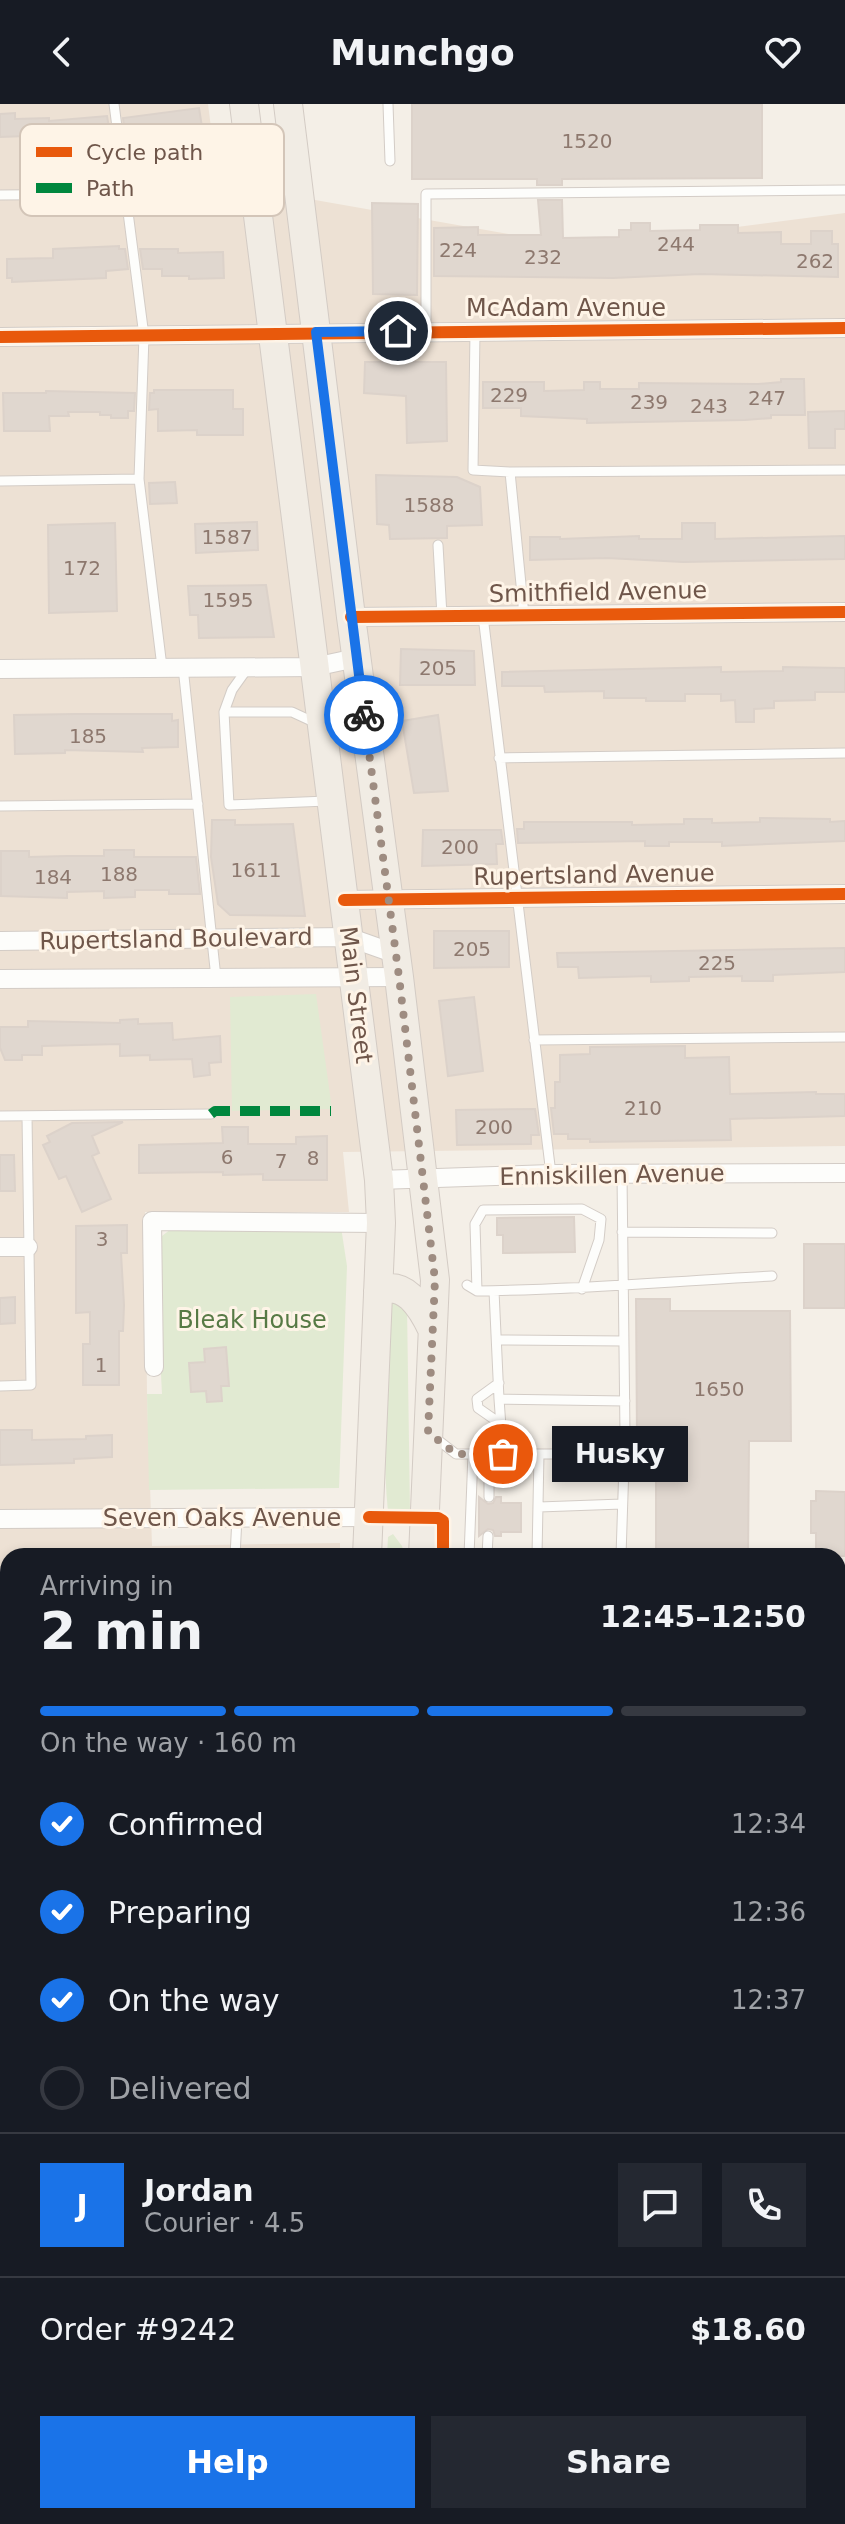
<!DOCTYPE html>
<meta charset="utf-8">
<style>
:root{--surface:#171b24;--page:#242831;--text:#f1f3f6;--muted:#9ea1a6;--line:#363941;--accent:#1a73e8}
body{margin:0;font-family:"DejaVu Sans",sans-serif;background:var(--page);color:var(--text);height:100vh;display:flex;flex-direction:column;font-size:30px;white-space:nowrap}
*{box-sizing:border-box;margin:0}
p{font-size:26px;color:var(--muted)}
.icon{flex:none;width:44px;height:44px;fill:none;stroke:currentColor;stroke-width:2;stroke-linecap:round;stroke-linejoin:round}
.map{position:relative;flex:1;overflow:hidden}
.drawer{position:absolute;left:0px;top:1444px;width:846px;height:976px;display:flex;flex-direction:column;background:var(--surface);border-radius:24px 24px 0 0;box-shadow:0 4px 12px #0003}
.drawer>*{flex:none}
.pin{position:absolute;display:grid;place-items:center;width:68px;height:68px;color:#fff;margin:-34px;border:4px solid #fff;border-radius:50%;box-shadow:0 2px 8px #0007}
.courier{position:absolute;display:grid;place-items:center;width:80px;height:80px;margin:-40px;border:6px solid #1a73e8;border-radius:50%;background:#fff;color:#222;box-shadow:0 2px 10px #0007}
.bubble{position:absolute;height:56px;border-radius:0px;background:var(--surface);box-shadow:0 4px 12px #0003;font-size:26px;font-weight:600;line-height:56px;text-align:center}
.headline em{font-style:normal;font-weight:600}
.headline div{display:flex;flex-direction:column-reverse}
.headline{display:flex;align-items:center;justify-content:space-between;height:136px;padding:0 40px}
h1{font-size:52px;font-weight:600;line-height:60px}
.bar{display:grid;grid-template-columns:repeat(4,1fr);gap:12px 8px;align-content:center;height:96px;padding:0 40px}
.bar i{height:10px;border-radius:6px;background:var(--line)}
.bar .current{background:var(--accent)}
.bar p{grid-column:span 4}
.line{display:flex;align-items:center;gap:20px;padding:0 40px;border-top:2px solid var(--line)}
.line div{flex:1}
.round{display:grid;place-items:center;flex:none;width:84px;height:84px;border-radius:0px;background:var(--page)}
ol{padding:0 40px;list-style:none}
li{display:flex;align-items:center;gap:24px;height:88px}
li p{margin-inline-start:auto}
li .icon{padding:8px;border-radius:50%;background:var(--accent);color:#fff;stroke-width:4}
li:last-child{color:var(--muted)}
li i{width:44px;height:44px;border:4px solid var(--line);border-radius:50%}
.primary-button{display:flex;gap:16px;margin-top:auto;padding:16px 40px}
.primary-button a{flex:1;height:92px;border-radius:0px;background:var(--accent);color:#fff;font-size:32px;font-weight:600;line-height:92px;text-align:center}
.primary-button a+a{background:var(--page);color:var(--text)}
header{display:flex;justify-content:space-between;align-items:center;height:104px;padding:0 40px;background:var(--surface);font-size:36px;font-weight:600}
.map>svg:first-child{display:block}
.residential{fill:#ede1d4}
.education{fill:#f0e6ef}
.green{fill:#e1ead2}
.building{fill:#e0d7cf;stroke:#dcd2ca;stroke-width:2}
.lines{fill:none;stroke-linecap:round;stroke-linejoin:round}
.lane-casing{stroke:#d3ccc6;stroke-width:11}
.street-casing{stroke:#d3ccc6;stroke-width:20}
.secondary-casing{stroke:#d3cbc4;stroke-width:26}
.primary-casing{stroke:#d3cbc4;stroke-width:30}
.lane{stroke:#fdfdfb;stroke-width:9}
.street{stroke:#fdfdfb;stroke-width:18}
.secondary{stroke:#fdfdfb;stroke-width:24}
.primary{stroke:#f1ece4;stroke-width:28}
.quiet{stroke:#00873e;stroke-width:10;stroke-dasharray:20 10;stroke-linecap:butt}
.cycleway-casing{stroke:#fef4e7;stroke-width:17}
.cycleway{stroke:#e8590c;stroke-width:12}
.done{stroke:#9e8c81;stroke-width:8;stroke-dasharray:0 14.4}
.route{stroke:#1a73e8;stroke-width:10}
.labels{text-anchor:middle;stroke-width:6;stroke-linejoin:round;paint-order:stroke}
.number-label{font-size:20px;fill:#8d786e}
.street-label{font-size:24px;fill:#6f564a;stroke:#fef4e7}
.park-label{font-size:24px;fill:#577a45;stroke:#fef4e7}
.key{fill:#fef4e7;stroke:#d3c5b8;stroke-width:2}
.key-label{font-size:22px;fill:#6f564a}
</style>
<header><svg class="icon" aria-label="back" viewBox="0 0 24 24"><path d="M15 5l-7 7 7 7"/></svg>Munchgo<svg class="icon" aria-label="heart" viewBox="0 0 24 24"><path d="M12 20l-8-8c-3-5 5-10 8-4 3-6 11-1 8 4z"/></svg></header>
<div class="map">
<svg width="845" height="2420" viewBox="0 0 845 2420">
<rect width="100%" height="100%" fill="#f4efe7"/>
<!-- residential -->
<path class="residential" d="M0 0H208L218 79 583 143 845 109V1042L343 1048 349 1108H145L147 1290 152 1442 340 1439V1452H8V2271L0 2272Z
M838 1581H845V2420H32V2412H838Z"/>
<!-- education -->
<path class="education" d="M0 2287H8V2380H0Z"/>
<!-- green -->
<path class="green" d="M316 890 332 1005 232 1007 230 893Z
M341 1123 347 1162 339 1384 149 1386 147 1290H162L155 1152 162 1132 171 1125Z
M391 1192 407 1202 410 1409 388 1408C381 1336 387 1264 391 1192Z
M393 1430 402 1442 405 1452H387L388 1433Z"/>
<!-- building -->
<path class="building" d="M412 0H762V74L562 75V81H537V75H412Z
M199 4 203 29 192 30V36L161 40 162 47 128 51 123 14Z
M15 9V15L49 14V17L107 12 112 41H77V47L26 49V32L0 33V10Z
M538 96H562L563 134 619 133V126H631V119H650V127L700 126V121H738V129L781 128V140H811V127H832V140H838V173L700 170 613 174 434 172V124L478 123V131H541Z
M372 99 418 100 417 191 373 190Z
M119 142V145H125L128 165 106 167V174L12 178V174H7V155L53 154V145Z
M140 145H178V149L223 148 224 174 189 175V172H162V165H143Z
M365 258H446L447 337 407 339 406 292 364 289Z
M781 275H804L805 311H771V314L745 316 587 319V315L521 312V304H483V278H544V287L584 286V278H600V285H639V279L758 280 781 278Z
M154 286H233V305H243V331H197V326L158 327V305L149 306 150 289H154Z
M46 287 135 289 134 307H128V314H111V311H100V308H68L69 312H49L50 327H4L3 289H46Z
M845 307V325H835V344H809L808 308Z
M376 371 457 373 480 383 482 421 447 422V434L390 435 389 421 377 420Z
M175 378 177 399 150 400 149 379Z
M257 418 258 446 196 449 195 420Z
M115 419 117 507 49 509 48 421Z
M682 419H715V435L845 432V455L683 458 607 454 530 456V433H560V435L639 432V435H682Z
M266 481 274 533 199 534 198 511H190L188 482Z
M401 545 474 547 475 581H400Z
M721 563V568L783 567V563L845 564V588H815V596L774 597V604L754 605V618H736L735 596 721 597V590H685V597H646V594H604V587L545 588 544 582H502V568Z
M75 610H172V617L178 616V643L142 644 143 648 65 646V649L15 650 14 611Z
M438 611 448 687 414 689 402 617Z
M760 714 830 715V718L845 717V737L722 742V738H669V742H645V737L518 739 517 725H524V718H632V721L684 720V715H712V719L760 718Z
M212 716H235V721L293 720 305 812 230 811 218 800 211 753Z
M423 726H501L503 740H496L497 760 422 762Z
M104 746H134V753H196L200 790H169V786H135V793L104 794V787L67 788V794L1 792V747H29V753L67 752H104Z
M434 827H509V863L434 864Z
M845 844V868L773 871V877H742V872L689 873V877L651 878V872L579 874 578 863H558L557 849Z
M474 893 483 967 448 972 439 897Z
M138 915V920L172 919 173 936 220 932 221 958 209 959 210 971 194 973 192 955 150 956V951L120 952V940L42 942V951H22V956H5L0 944V923H28V917L120 919V916Z
M685 942V954L729 953 730 990 816 988V990H845V1012L730 1015 731 1036 590 1038V1035H568V1030H554L551 1004H555V978H560V951L590 950V943Z
M535 1005 539 1031H531V1040L457 1041 456 1006Z
M123 1018 92 1032 99 1049 92 1052 111 1095 82 1108 66 1072 59 1075 43 1041 50 1038 47 1032 72 1019Z
M222 1023H248V1040H296V1033L327 1032V1076H263V1070L223 1071V1068L139 1069V1041L223 1039Z
M0 1051H14L15 1087H0Z
M574 1113 575 1148 503 1149V1131H497V1114Z
M127 1121V1149H121L124 1201 123 1227H119V1281H83V1240H90V1208L76 1209V1122Z
M804 1140H845V1204H804Z
M15 1193V1219L0 1220V1194Z
M636 1195H670V1207H790L791 1337H749L748 1452H656V1333H637Z
M226 1243 229 1282H221L222 1297 207 1298 206 1287 191 1288 189 1259 205 1258 204 1245Z
M0 1326H32V1336L86 1335V1332L112 1331V1353L74 1355V1359L0 1361Z
M816 1387 845 1388V1452H816V1429H811V1397H816Z
M479 1393 488 1400 493 1399 496 1393H501V1399H521V1428H501V1432H495L493 1426 488 1425 479 1432Z"/>
<g class="lines">
<!-- lane casing -->
<g class="lane-casing">
<path id="lane" d="M114 0 144 232 139 375 162 563
M388 0 390 57
M0 91 125 90
M426 227V90L845 86
M475 227 473 366 510 368 524 511
M510 368 845 366
M0 377 139 375
M438 441 442 512
M483 512 551 1070
M183 563 216 874
M247 565 232 586 224 608 229 701 327 697
M224 608H292L318 620
M499 654 845 649
M0 702 198 700
M534 936 845 933
M0 1012 211 1010
M622 1128 772 1129
M467 1181 477 1187C576 1186 673 1177 772 1172
M477 1187 475 1120 483 1106 582 1105 601 1115 599 1136 582 1185
M494 1187 499 1295 625 1297
M497 1236 624 1237
M499 1279 477 1295 478 1304 501 1320
M0 1282 31 1281 27 1012
M499 1295 503 1350
M434 1333 456 1350H625
M489 1393V1350
M539 1403 622 1400
M235 1452 237 1414
M469 1452 473 1350
M487 1452 488 1432
M512 1452H567
M537 1452 539 1350
M621 1452 625 1330 622 1071
M0 1537H8
M838 1694H845
M0 1791H8
M838 1973 845 1972
M0 2052H8
M838 2253H845
M0 2280H8
M203 2420V2412
M522 2420 523 2412"/>
</g>
<!-- street casing -->
<g class="street-casing">
<path id="street" d="M0 233 845 224
M351 513 845 508
M0 565 314 563 356 554
M344 796 845 790
M0 837 348 833 396 850
M0 875 399 873
M379 1076 551 1070 845 1069
M0 1143H28
M154 1263 152 1117 381 1119
M0 1415 369 1413
M0 1661 8 1660
M838 1834H845
M0 1922H8
M838 2113H845
M0 2165H8
M838 2393H845
M0 2403H8"/>
</g>
<!-- secondary casing -->
<g class="secondary-casing">
<path id="secondary" d="M838 1553H845"/>
</g>
<!-- primary casing -->
<g class="primary-casing">
<path id="primary" d="M244 0 379 1076 381 1119 367 1452
M288 0 351 513 399 873 435 1176 423 1452
M378 1187C405 1175 422 1204 432 1225
M323 2420V2412
M378 2420 379 2412"/>
</g>
<!-- lane -->
<use href="#lane" class="lane"/>
<!-- street -->
<use href="#street" class="street"/>
<!-- secondary -->
<use href="#secondary" class="secondary"/>
<!-- primary -->
<use href="#primary" class="primary"/>
<!-- quiet -->
<path class="quiet" d="M211 1010 215 1007H331"/>
<!-- cycleway casing -->
<g class="cycleway-casing">
<path id="cycleway" d="M0 233 845 224
M351 513 845 508
M344 796 845 790
M369 1413 438 1414 443 1417V1452"/>
</g>
<!-- cycleway -->
<use href="#cycleway" class="cycleway"/>
</g>
<g class="lines">
<!-- done -->
<path class="done" d="M364 611 399 873 435 1176 428 1328 456 1350H503"/>
<!-- route -->
<path class="route" d="M364 611 316 228 398 227"/>
</g>
<g class="labels">
<!-- number labels -->
<g class="number-label">
<text x="587" y="44">1520</text>
<text x="676" y="147">244</text>
<text x="458" y="153">224</text>
<text x="543" y="160">232</text>
<text x="815" y="164">262</text>
<text x="509" y="298">229</text>
<text x="767" y="301">247</text>
<text x="649" y="305">239</text>
<text x="709" y="309">243</text>
<text x="429" y="408">1588</text>
<text x="227" y="440">1587</text>
<text x="82" y="471">172</text>
<text x="228" y="503">1595</text>
<text x="438" y="571">205</text>
<text x="88" y="639">185</text>
<text x="460" y="750">200</text>
<text x="256" y="773">1611</text>
<text x="119" y="777">188</text>
<text x="53" y="780">184</text>
<text x="472" y="852">205</text>
<text x="717" y="866">225</text>
<text x="643" y="1011">210</text>
<text x="494" y="1030">200</text>
<text x="227" y="1060">6</text>
<text x="313" y="1061">8</text>
<text x="281" y="1064">7</text>
<text x="102" y="1142">3</text>
<text x="101" y="1268">1</text>
<text x="719" y="1292">1650</text>
</g>
<!-- street labels -->
<g class="street-label">
<text x="566" y="212">McAdam Avenue</text>
<text transform="translate(598 488) rotate(-1)" y="8">Smithfield Avenue</text>
<text transform="translate(594 771) rotate(-1)" y="8">Rupertsland Avenue</text>
<text transform="translate(176 835) rotate(-1)" y="8">Rupertsland Boulevard</text>
<text transform="translate(356 891) rotate(83)" y="8">Main Street</text>
<text transform="translate(612 1071) rotate(-1)" y="8">Enniskillen Avenue</text>
<text x="222" y="1422">Seven Oaks Avenue</text>
</g>
<!-- park labels -->
<g class="park-label">
<text x="252" y="1224">Bleak House</text>
</g>
</g>
<!-- legend -->
<rect x="20" y="20" width="264" height="92" rx="12" class="key"/>
<rect x="36" y="43" width="36" height="10" fill="#e8590c"/>
<rect x="36" y="79" width="36" height="10" fill="#00873e"/>
<g class="key-label">
<text x="86" y="56">Cycle path</text>
<text x="86" y="92">Path</text>
</g>
</svg>
<div class="pin" style="left:503px;top:1350px;background:#ea580c"><svg class="icon" aria-label="bag" viewBox="0 0 24 24"><path d="M5 8h14l-1 12H6zM9 8a3 3 0 0 1 6 0"/></svg></div>
<div class="pin" style="left:398px;top:227px;background:#1f2937"><svg class="icon" aria-label="home" viewBox="0 0 24 24"><path d="M3 11l9-7 9 7M6 9v11h12V9"/></svg></div>
<div class="courier" style="left:364px;top:611px"><svg class="icon" aria-label="bike" viewBox="0 0 24 24"><circle cx="6" cy="16" r="4"/><circle cx="18" cy="16" r="4"/><path d="M6 16l4-8h5l3 8M10 8l3 8H6M13 5h3"/></svg></div>
<div class="bubble" style="left:552px;top:1322px;width:136px">Husky</div>
<section class="drawer">
<div class="headline"><div><h1>2 min</h1><p>Arriving in</p></div><em>12:45–12:50</em></div>
<div class="bar"><i class="current"></i><i class="current"></i><i class="current"></i><i></i><p>On the way · 160 m</p></div>
<ol>
<li><svg class="icon" aria-label="check" viewBox="0 0 24 24"><path d="M5 12l5 5 9-10"/></svg>Confirmed<p>12:34</p></li>
<li><svg class="icon" aria-label="check" viewBox="0 0 24 24"><path d="M5 12l5 5 9-10"/></svg>Preparing<p>12:36</p></li>
<li><svg class="icon" aria-label="check" viewBox="0 0 24 24"><path d="M5 12l5 5 9-10"/></svg>On the way<p>12:37</p></li>
<li><i></i>Delivered</li>
</ol>
<div class="line" style="height:144px"><b class="round" style="background:var(--accent);color:#fff">J</b><div><b>Jordan</b><p>Courier · 4.5</p></div><a class="round"><svg class="icon" aria-label="chat" viewBox="0 0 24 24"><path d="M4 5h16v11H9l-5 4z"/></svg></a><a class="round"><svg class="icon" aria-label="phone" viewBox="0 0 24 24"><path d="M5 4h4l2 5-3 2q2 4 5 5l2-3 5 2v4C11 20 4 13 5 4z"/></svg></a></div>
<div class="line" style="height:104px"><div>Order #9242</div><b>$18.60</b></div>
<div class="primary-button"><a>Help</a><a>Share</a></div>
</section>
</div>
